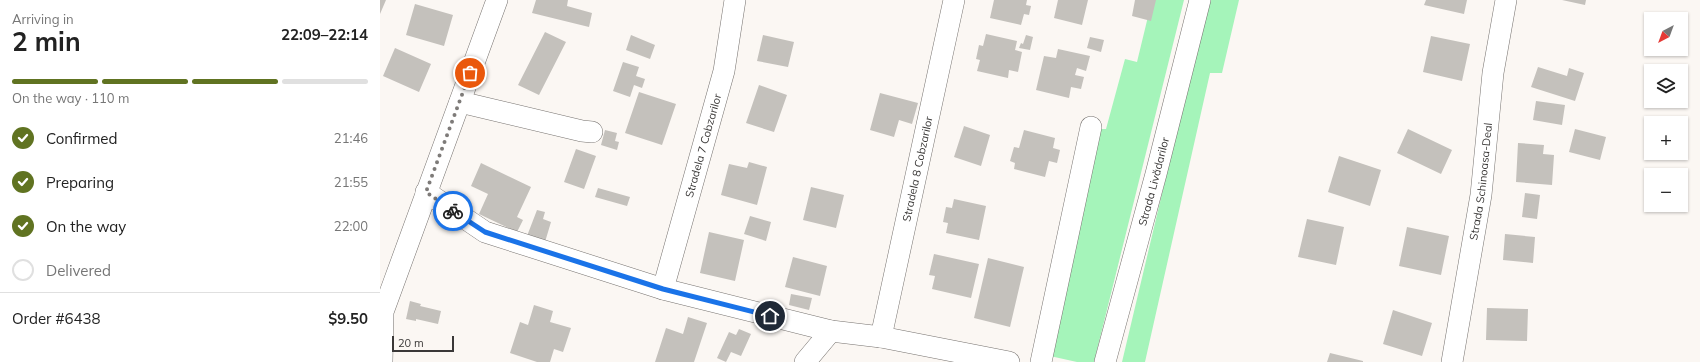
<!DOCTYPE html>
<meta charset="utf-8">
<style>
:root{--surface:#fff;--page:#f6f6f6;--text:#222;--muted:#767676;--line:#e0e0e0;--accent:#607321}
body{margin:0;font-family:Mulish,sans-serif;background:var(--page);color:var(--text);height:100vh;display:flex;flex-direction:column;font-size:15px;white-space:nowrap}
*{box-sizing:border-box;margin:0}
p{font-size:13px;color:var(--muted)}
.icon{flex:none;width:22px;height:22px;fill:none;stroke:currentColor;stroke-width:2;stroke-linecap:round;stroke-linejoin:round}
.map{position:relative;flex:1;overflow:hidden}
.side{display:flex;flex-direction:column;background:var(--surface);width:380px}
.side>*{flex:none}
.needle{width:26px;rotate:221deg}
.fabs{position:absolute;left:1264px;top:12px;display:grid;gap:8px}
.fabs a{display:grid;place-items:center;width:44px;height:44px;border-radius:0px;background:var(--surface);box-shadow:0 1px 3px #0004;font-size:20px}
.scale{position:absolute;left:12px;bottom:10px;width:62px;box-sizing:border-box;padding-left:4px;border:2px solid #3a3837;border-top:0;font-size:11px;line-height:14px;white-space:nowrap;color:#3a3837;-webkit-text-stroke:3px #fbf7f3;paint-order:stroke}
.pin{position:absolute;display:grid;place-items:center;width:34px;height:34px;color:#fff;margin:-17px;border:2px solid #fff;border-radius:50%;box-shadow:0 1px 4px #0007}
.courier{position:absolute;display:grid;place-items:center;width:40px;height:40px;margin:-20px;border:3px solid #1a73e8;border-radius:50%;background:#fff;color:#222;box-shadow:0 1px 5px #0007}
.head em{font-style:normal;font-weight:700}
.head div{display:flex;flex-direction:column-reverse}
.head{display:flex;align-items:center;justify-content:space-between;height:68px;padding:0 12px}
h1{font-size:26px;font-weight:700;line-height:30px}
.bar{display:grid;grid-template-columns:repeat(4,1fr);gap:6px 4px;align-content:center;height:48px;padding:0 12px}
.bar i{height:5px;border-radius:3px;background:var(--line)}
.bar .active{background:var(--accent)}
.bar p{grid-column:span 4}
.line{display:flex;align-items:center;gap:10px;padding:0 12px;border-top:1px solid var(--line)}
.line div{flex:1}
ol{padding:0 12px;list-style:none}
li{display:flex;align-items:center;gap:12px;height:44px}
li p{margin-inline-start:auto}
li .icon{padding:4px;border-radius:50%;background:var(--accent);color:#fff;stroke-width:4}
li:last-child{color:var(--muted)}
li i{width:22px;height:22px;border:2px solid var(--line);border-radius:50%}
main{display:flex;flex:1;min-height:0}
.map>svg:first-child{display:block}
.green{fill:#a5f4ba}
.building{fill:#c4c1bc}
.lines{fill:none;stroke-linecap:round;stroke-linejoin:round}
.minor-casing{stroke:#777370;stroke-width:22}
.minor{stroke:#fff;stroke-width:21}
.done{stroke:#7e7b79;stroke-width:4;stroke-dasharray:0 7.2}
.route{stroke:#1a73e8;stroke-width:5}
.labels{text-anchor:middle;stroke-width:3.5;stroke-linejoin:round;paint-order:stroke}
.street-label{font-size:11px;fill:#3a3837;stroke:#fbf7f3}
</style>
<main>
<section class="side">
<div class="head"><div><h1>2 min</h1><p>Arriving in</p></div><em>22:09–22:14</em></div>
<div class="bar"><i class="active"></i><i class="active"></i><i class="active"></i><i></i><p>On the way · 110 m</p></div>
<ol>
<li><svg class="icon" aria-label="check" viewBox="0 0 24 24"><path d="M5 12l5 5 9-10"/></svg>Confirmed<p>21:46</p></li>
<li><svg class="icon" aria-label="check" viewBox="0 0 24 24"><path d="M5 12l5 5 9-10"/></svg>Preparing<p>21:55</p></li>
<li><svg class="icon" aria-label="check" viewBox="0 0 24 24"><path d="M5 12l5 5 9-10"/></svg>On the way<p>22:00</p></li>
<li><i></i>Delivered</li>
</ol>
<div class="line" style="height:52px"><div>Order #6438</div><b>$9.50</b></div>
</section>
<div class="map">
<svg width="1320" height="362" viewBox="0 0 1320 362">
<rect width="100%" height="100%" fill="#fbf7f3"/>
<!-- green -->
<path class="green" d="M772 0H804L714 362H697L670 356 721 129H726L745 59 757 62Z
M828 0H859L842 73H830L765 362H742Z"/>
<!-- building -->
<path class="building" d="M0 0H6L0 14Z
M156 0H188L187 6 212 13 209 27 152 13Z
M614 0H647L646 5 651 6 649 15 644 14 641 25 610 18Z
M678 0H708L702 25 674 18Z
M755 0H776L771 21 752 16Z
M1046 0H1087L1084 14 1044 5Z
M1182 0H1206L1205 5Z
M35 4 73 15 64 46 26 35Z
M165 32 186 42 159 95 138 85Z
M606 34 637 41 635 50 642 52 638 72 629 70 628 78 597 71 600 60 596 59 599 45 603 46Z
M251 35 275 45 270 59 246 50Z
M383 35 414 42 408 67 377 61Z
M646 35 653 37 650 50 639 48 641 43 643 44Z
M1051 36 1090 44 1082 81 1043 72Z
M710 37 724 40 721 52 707 48Z
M15 48 51 64 39 92 3 76Z
M678 49 710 56 706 71 697 68 695 75 704 77 701 89 691 87 689 98 656 90 664 56 676 58Z
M243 62 259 67 256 76 265 79 262 88 254 85 250 97 233 91Z
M1158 67 1187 76 1189 68 1204 73 1195 101 1151 87Z
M379 85 407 95 394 132 366 123Z
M259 92 296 104 282 145 245 133Z
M500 93 538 103 532 124 519 120 514 137 490 130Z
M1156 101 1185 105 1182 125 1153 120Z
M584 126 610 135 601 166 574 157Z
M1028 129 1072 150 1061 174 1017 153Z
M1195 129 1226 137 1220 160 1189 152Z
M225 130 237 133 235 141 239 142 237 150 221 145Z
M644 130 675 138 673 148 680 150 677 163 669 161 665 177 634 169 635 163 630 161 634 147 639 148Z
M1138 143 1164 145 1163 154 1174 155 1172 185 1136 182Z
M196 149 216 156 204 189 184 182Z
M959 156 1001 170 990 206 948 192Z
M369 162 387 167 377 205 341 195 349 164 367 168Z
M101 163 151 187 137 217 143 220 137 232 99 214 108 194 91 186Z
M431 187 464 195 456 228 423 220Z
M218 188 250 197 247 206 215 197Z
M1145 193 1160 195 1157 219 1142 217Z
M574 199 606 206 599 240 566 233 568 223 563 222 566 207 572 208Z
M157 210 165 212 163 219 171 222 165 242 147 236Z
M370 216 391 222 386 241 364 234Z
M927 219 964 227 956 265 918 257Z
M1027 227 1069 236 1061 275 1019 266Z
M329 232 364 240 355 281 320 273Z
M1125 234 1155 237 1153 263 1123 260Z
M554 254 599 264 591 298 552 289 555 276 549 275Z
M413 257 447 266 440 296 405 287Z
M608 258 644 267 630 327 594 318Z
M411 294 432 298 429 310 409 305Z
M30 301 41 304 40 306 61 311 58 324 36 319V321L26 319Z
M154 305 173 311 170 322 191 328 183 352 174 349 170 362H157L130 353 140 322 148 325Z
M1107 308 1148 309 1147 341 1106 340Z
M1013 310 1052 323 1042 356 1003 344Z
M308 317 327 323 314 362H275L286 328 303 334Z
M359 329 371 334 361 356 351 352 346 362 337 358 349 332 356 335Z
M950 353 983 361V362H947Z"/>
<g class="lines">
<!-- minor casing -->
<g class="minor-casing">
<g id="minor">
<path d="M80 102 202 131 212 132"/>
<path d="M46 192 105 232 283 289 451 331 501 337 629 362"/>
<path id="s1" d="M283 289 344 71 355 0"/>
<path id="s2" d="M501 337 574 0"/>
<path d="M2 362 3 312 117 0"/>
<path d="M425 362 451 331"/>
<path d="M661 362 711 127"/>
<path id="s3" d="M725 362 776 174 820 0"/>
<path id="s4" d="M1072 362 1101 195 1113 73 1126 0"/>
</g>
</g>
<!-- minor -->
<use href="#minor" class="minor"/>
</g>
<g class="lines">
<!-- done -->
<path class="done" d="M73 211 46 192 90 73"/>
<!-- route -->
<path class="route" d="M73 211 105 232 283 289 390 316"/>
</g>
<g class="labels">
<!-- street labels -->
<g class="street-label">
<text dy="4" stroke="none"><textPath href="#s1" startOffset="149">Stradela 7 Cobzarilor</textPath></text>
<text dy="4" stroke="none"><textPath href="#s2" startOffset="172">Stradela 8 Cobzarilor</textPath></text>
<text dy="4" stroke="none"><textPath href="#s3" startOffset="187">Strada Livădarilor</textPath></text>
<text dy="4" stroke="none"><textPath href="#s4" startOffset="183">Strada Schinoasa-Deal</textPath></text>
</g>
</g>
</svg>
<div class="fabs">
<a><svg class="needle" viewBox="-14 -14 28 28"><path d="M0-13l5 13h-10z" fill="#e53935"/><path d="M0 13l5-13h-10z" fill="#767676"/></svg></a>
<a><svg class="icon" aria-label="layers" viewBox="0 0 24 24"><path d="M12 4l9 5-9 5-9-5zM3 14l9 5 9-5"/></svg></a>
<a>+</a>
<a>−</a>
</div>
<div class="scale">20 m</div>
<div class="pin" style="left:90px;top:73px;background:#ea580c"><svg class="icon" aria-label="bag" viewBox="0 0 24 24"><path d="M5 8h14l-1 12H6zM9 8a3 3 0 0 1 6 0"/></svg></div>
<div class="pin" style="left:390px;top:316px;background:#1f2937"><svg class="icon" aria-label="home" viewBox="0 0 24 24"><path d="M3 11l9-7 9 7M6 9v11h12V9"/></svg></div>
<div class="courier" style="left:73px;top:211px"><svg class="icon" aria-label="bike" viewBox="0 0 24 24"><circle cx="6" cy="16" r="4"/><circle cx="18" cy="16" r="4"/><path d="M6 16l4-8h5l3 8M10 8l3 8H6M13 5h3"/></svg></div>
</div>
</main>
